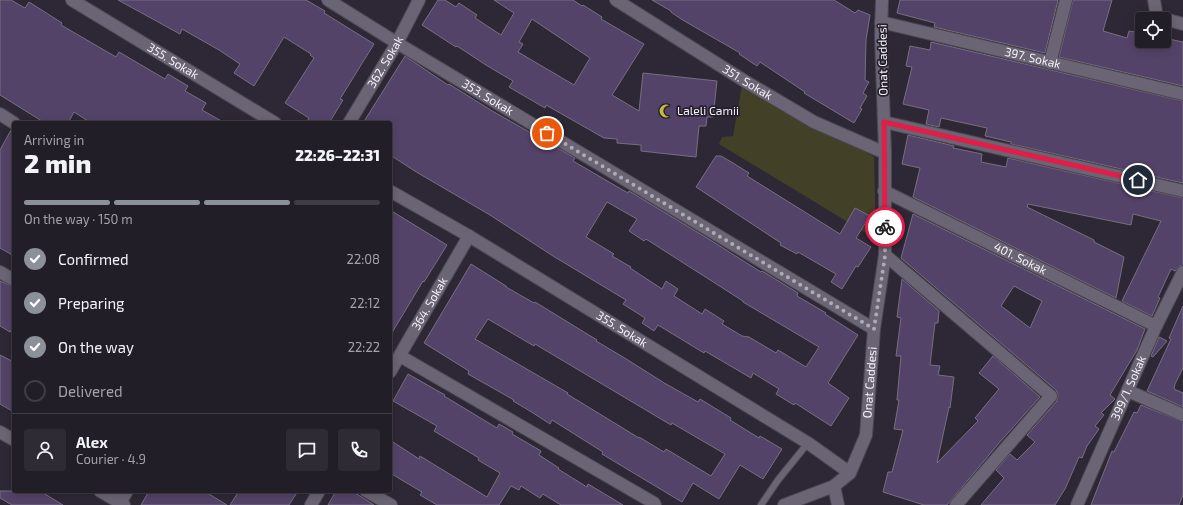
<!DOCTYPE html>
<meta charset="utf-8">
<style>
:root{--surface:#221e28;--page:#2e2b34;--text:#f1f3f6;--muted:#a2a2a8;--line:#3f3c45;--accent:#8c9099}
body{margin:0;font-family:"Exo 2",sans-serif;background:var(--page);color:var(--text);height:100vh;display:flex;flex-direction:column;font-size:15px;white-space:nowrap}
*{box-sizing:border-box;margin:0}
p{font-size:13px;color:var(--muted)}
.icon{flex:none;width:22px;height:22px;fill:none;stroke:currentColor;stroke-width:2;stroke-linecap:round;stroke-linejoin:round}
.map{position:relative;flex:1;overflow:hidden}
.side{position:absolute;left:12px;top:121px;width:380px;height:372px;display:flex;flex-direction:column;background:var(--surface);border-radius:4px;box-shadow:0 2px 10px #0003,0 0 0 1px var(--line)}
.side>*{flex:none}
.buttons{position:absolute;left:1135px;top:12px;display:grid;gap:8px}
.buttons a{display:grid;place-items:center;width:36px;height:36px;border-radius:4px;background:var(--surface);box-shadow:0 2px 10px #0003,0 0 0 1px var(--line);font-size:20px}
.pin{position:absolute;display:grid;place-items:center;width:34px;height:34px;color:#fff;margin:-17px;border:2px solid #fff;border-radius:50%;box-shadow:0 1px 4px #0007}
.courier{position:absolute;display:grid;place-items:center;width:40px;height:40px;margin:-20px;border:3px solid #e11d48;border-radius:50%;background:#fff;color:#222;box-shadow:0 1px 5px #0007}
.summary em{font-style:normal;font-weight:800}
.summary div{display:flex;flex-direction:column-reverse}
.summary{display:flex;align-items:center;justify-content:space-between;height:68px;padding:0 12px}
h1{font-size:26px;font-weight:800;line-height:30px}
.bar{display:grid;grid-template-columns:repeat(4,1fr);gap:6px 4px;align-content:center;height:48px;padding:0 12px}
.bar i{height:5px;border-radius:3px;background:var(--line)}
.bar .selected{background:var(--accent)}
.bar p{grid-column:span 4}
.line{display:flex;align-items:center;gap:10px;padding:0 12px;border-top:1px solid var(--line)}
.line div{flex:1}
.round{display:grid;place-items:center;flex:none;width:42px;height:42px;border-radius:4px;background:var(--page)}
ol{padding:0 12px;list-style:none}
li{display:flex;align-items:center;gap:12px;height:44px}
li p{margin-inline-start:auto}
li .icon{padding:4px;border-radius:50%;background:var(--accent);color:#fff;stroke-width:4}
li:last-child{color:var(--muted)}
li i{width:22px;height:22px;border:2px solid var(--line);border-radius:50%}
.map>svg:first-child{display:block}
.green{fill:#424026}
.building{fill:#544368;stroke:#766f80;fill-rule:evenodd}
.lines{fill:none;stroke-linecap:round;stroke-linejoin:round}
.lane-casing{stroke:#4c4752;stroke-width:8}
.street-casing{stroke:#4c4752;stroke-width:14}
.secondary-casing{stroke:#4c4752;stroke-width:14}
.lane{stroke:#6b6474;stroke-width:6}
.street{stroke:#6b6474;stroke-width:12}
.secondary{stroke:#6b6474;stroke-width:12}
.done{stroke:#afabb5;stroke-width:4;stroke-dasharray:0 7.2}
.route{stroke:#e11d48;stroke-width:5}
.labels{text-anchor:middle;stroke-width:3.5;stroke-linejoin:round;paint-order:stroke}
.street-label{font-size:12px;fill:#f5f1fa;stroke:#241f2c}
.poi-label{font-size:12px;fill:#f5f1fa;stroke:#241f2c;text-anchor:start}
</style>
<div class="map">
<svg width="1183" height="505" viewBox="0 0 1183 505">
<rect width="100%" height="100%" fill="#2e2836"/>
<!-- green -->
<path class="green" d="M743 80 874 157 876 239 719 144 722 137 733 136Z"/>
<!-- building -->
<path class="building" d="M0 0H11L25 8 29 2 62 23 61 25 116 57 119 52 165 79 168 74 188 86 185 91 206 103 202 110 225 123H91L74 112 68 123H45L0 95Z
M118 0H306L325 11 324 13 374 44 340 99 343 100 329 123H306L309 118 285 103 314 58 310 55 311 54 284 37 254 86 234 73 240 64 219 50 182 29 180 34Z
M438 0H445L456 7 459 3 477 15 475 18 501 35 514 13 494 0H573L582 6 583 5 602 17 601 19 644 44 612 95 639 111 643 73 717 81 713 117H707L706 126H699L696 157 641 151V145L617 143V139L604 138 546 105 545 108 509 87 513 81 486 65 457 46 456 47 422 25ZM532 19 590 58 574 85 518 52 523 44 519 42Z
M652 0H834L855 13 858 10 870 15 866 40 865 80 869 82 863 93 867 96 860 108 862 109 854 123 804 93 805 92 760 62 757 66 739 54 740 53 681 19 671 12V11Z
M900 0H1058L1045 53 934 27 935 23 897 13Z
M1073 0H1112L1103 31 1127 38 1129 31 1142 33V41H1164V38L1183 42V86L1059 57Z
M931 42 1183 101V183L1011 144V142L985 136 987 128 941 118 939 127 926 124 929 110 903 104 912 67 906 66 910 46 930 50Z
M405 56 448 85 449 84 494 112 575 158 573 161 628 193 629 191 707 238 761 272 762 271 798 293 797 296 826 313 825 314 858 335 828 383 849 398 831 426 795 403 794 405 776 394 779 389 753 373 751 378 705 351 704 353 658 325 654 331 642 323 645 318 623 304 626 300 553 256 490 215 418 173 390 155V123H363ZM607 202 637 219 629 231 644 241 646 239 743 301V302L819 347 806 367 778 350 776 353 749 337 742 336 722 324 724 321 705 309 702 314 674 296 678 289 666 281 662 289 630 268 631 267 612 256 614 254 586 237Z
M11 130H14V256L0 248V150Z
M908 135 954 146 953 148 982 154 981 162 1006 167 1008 158 1183 198V265L1179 266 1175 271 1171 269 1158 297 1160 298 1152 316 1122 301 1161 221 1133 214 1131 225 1028 204 1027 207 1094 240V242L1124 257 1116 298 913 197 920 168 902 164Z
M716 156H721L733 163 749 173 747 176 840 234 855 208 870 216 856 238 871 247 858 267 856 266 842 289 831 282 836 274 798 252 797 254 780 245 781 243 696 187Z
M390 210 447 245 424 282 423 281 390 336Z
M913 214 1145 329 1137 350 1110 395 1115 399 1101 413 1104 415 1095 426 1099 429 1087 446 1082 458 1079 457 1065 489 1055 505H981L1004 478 996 470 1010 454 1017 460 1035 442 1027 435 1057 401 1058 394 1056 390 901 258ZM1014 286 1042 301 1030 328 1001 306Z
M471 264 506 286V287L534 303 535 302 597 340 596 341 623 357 666 384 698 402 700 399 731 418 730 420 759 438 760 436 782 449 763 479 740 465 719 499 693 483 682 502 602 454 603 452 552 420 550 424 530 411 513 401 514 400 468 374 469 371 424 343ZM488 319 534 346 535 344 671 425 672 423 725 454 711 476 666 449 664 452 639 437V438L567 394 568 393 475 339Z
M902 279 939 311 938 323H935L930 365 940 366 938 375 954 377 950 408 949 407 937 463 978 421 975 418 999 389 979 373 993 356 1040 397 999 443 947 505H924L883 492 888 472H892L903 430 894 429 899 400H897L901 356H896L901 318 897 317Z
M0 281 14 287V325L10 332 0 326Z
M1183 306V368L1175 384 1174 389 1183 393V407L1147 391 1171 339 1169 338Z
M1159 337 1167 341 1153 357 1151 356Z
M0 355 14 362V412L0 404Z
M408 374 445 395 444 396 497 428 499 424 513 432 512 434 541 451 539 455 559 468 558 469 587 487 588 484 623 505H561L543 494 540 498 521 486 519 490 511 486 499 505H437L420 495 422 492 390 473V440L419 459 420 456 487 497 500 473 478 460 479 458 434 431 437 426 393 401Z
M1141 405 1183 422V495L1179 505H1091L1112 451 1114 452 1134 412 1137 413Z
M0 491H40L63 505H12L0 498Z
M149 491H204L227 505H141Z
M239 491H298L289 505H230Z
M336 491H352L374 505H328Z"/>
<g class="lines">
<!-- lane casing -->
<g class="lane-casing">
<path id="lane" d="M761 505 778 480 808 443"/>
</g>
<!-- street casing -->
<g class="street-casing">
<g id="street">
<path id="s1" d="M72 0 275 123"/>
<path id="s2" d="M616 0 743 80 814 122 885 153"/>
<path d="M1154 0 1157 17 1183 24"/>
<path id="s3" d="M881 22 1183 94"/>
<path d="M1050 63 1066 0"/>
<path d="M0 114 14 123"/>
<path d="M884 122 1183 191"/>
<path id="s4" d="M349 123 397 43 419 0"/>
<path id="s5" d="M390 191 469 236 808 443 850 473"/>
<path d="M885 255 1051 396 956 505"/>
<path d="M0 272 14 280"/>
<path d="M400 356 654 503 655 505"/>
<path id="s6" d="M390 372 469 236"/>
<path d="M1128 391 1183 415"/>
<path d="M0 432 14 440"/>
<path d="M834 486 838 505"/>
<path d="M100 491 124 505"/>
<path d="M366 491 391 505"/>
<path d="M120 503 127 491"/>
<path d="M311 505 319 491"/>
</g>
</g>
<!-- secondary casing -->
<g class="secondary-casing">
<g id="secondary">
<path id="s7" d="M328 0 397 43 874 329"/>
<path id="s8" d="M884 191 1156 326"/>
<path id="s9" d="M784 505 834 486 850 473 866 435 874 329 885 255V153L881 36 882 0"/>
<path id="s10" d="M1077 505 1156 326 1183 272"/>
</g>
</g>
<!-- lane -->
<use href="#lane" class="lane"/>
<!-- street -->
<use href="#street" class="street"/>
<!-- secondary -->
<use href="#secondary" class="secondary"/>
</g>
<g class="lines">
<!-- done -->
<path class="done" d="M547 133 874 329 885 256V227"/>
<!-- route -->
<path class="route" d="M885 227 884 122 1138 180"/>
</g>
<!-- icons -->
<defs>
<g id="mosque-bare" transform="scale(1.08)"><path d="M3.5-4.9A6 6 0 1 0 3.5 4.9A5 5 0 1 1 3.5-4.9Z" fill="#c6bc3c" stroke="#241f2c" stroke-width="2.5" paint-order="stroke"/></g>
</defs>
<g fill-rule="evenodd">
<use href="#mosque-bare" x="666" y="111"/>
</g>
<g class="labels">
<!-- street labels -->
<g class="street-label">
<text dy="4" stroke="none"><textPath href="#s3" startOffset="156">397. Sokak</textPath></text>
<text transform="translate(883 60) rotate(-91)" y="4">Onat Caddesi</text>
<text dy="4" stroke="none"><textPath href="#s1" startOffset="118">355. Sokak</textPath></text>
<text dy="4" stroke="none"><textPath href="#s4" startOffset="71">362. Sokak</textPath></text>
<text dy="4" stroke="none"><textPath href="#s2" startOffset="155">351. Sokak</textPath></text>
<text dy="4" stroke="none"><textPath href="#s7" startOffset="187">353. Sokak</textPath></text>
<text dy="4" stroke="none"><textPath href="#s8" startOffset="152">401. Sokak</textPath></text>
<text dy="4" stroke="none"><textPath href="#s6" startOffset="79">364. Sokak</textPath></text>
<text dy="4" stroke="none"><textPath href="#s5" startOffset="270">355. Sokak</textPath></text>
<text dy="4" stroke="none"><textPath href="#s9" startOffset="168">Onat Caddesi</textPath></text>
<text dy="4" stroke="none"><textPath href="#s10" startOffset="128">399/1. Sokak</textPath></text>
</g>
<!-- poi labels -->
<g class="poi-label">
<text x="677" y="115">Laleli Camii</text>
</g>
</g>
</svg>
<div class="buttons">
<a><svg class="icon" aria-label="locate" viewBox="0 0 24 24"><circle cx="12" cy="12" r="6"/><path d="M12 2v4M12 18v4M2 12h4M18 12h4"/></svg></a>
</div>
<div class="pin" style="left:547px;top:133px;background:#ea580c"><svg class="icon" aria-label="bag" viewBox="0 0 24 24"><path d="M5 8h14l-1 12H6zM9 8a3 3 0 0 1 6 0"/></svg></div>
<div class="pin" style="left:1138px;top:180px;background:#1f2937"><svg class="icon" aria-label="home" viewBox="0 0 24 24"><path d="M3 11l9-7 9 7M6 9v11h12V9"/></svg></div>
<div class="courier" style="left:885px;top:227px"><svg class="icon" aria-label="bike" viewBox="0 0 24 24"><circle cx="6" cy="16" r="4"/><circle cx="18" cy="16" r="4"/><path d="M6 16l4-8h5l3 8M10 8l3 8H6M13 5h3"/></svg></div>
<section class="side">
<div class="summary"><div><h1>2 min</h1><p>Arriving in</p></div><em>22:26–22:31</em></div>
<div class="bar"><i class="selected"></i><i class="selected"></i><i class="selected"></i><i></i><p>On the way · 150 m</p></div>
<ol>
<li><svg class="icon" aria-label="check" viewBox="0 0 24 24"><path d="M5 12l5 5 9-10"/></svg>Confirmed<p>22:08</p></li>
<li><svg class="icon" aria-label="check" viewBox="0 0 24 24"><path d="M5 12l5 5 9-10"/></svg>Preparing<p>22:12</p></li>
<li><svg class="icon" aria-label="check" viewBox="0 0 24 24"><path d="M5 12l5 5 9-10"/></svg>On the way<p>22:22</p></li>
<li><i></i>Delivered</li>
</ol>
<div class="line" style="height:72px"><a class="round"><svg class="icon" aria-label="person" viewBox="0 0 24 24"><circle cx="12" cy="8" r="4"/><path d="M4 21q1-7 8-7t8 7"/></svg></a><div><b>Alex</b><p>Courier · 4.9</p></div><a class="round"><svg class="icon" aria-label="chat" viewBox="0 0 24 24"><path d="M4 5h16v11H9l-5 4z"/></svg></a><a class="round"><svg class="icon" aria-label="phone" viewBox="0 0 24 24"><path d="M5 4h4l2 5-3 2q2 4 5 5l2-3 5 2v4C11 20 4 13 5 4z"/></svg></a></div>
</section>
</div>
